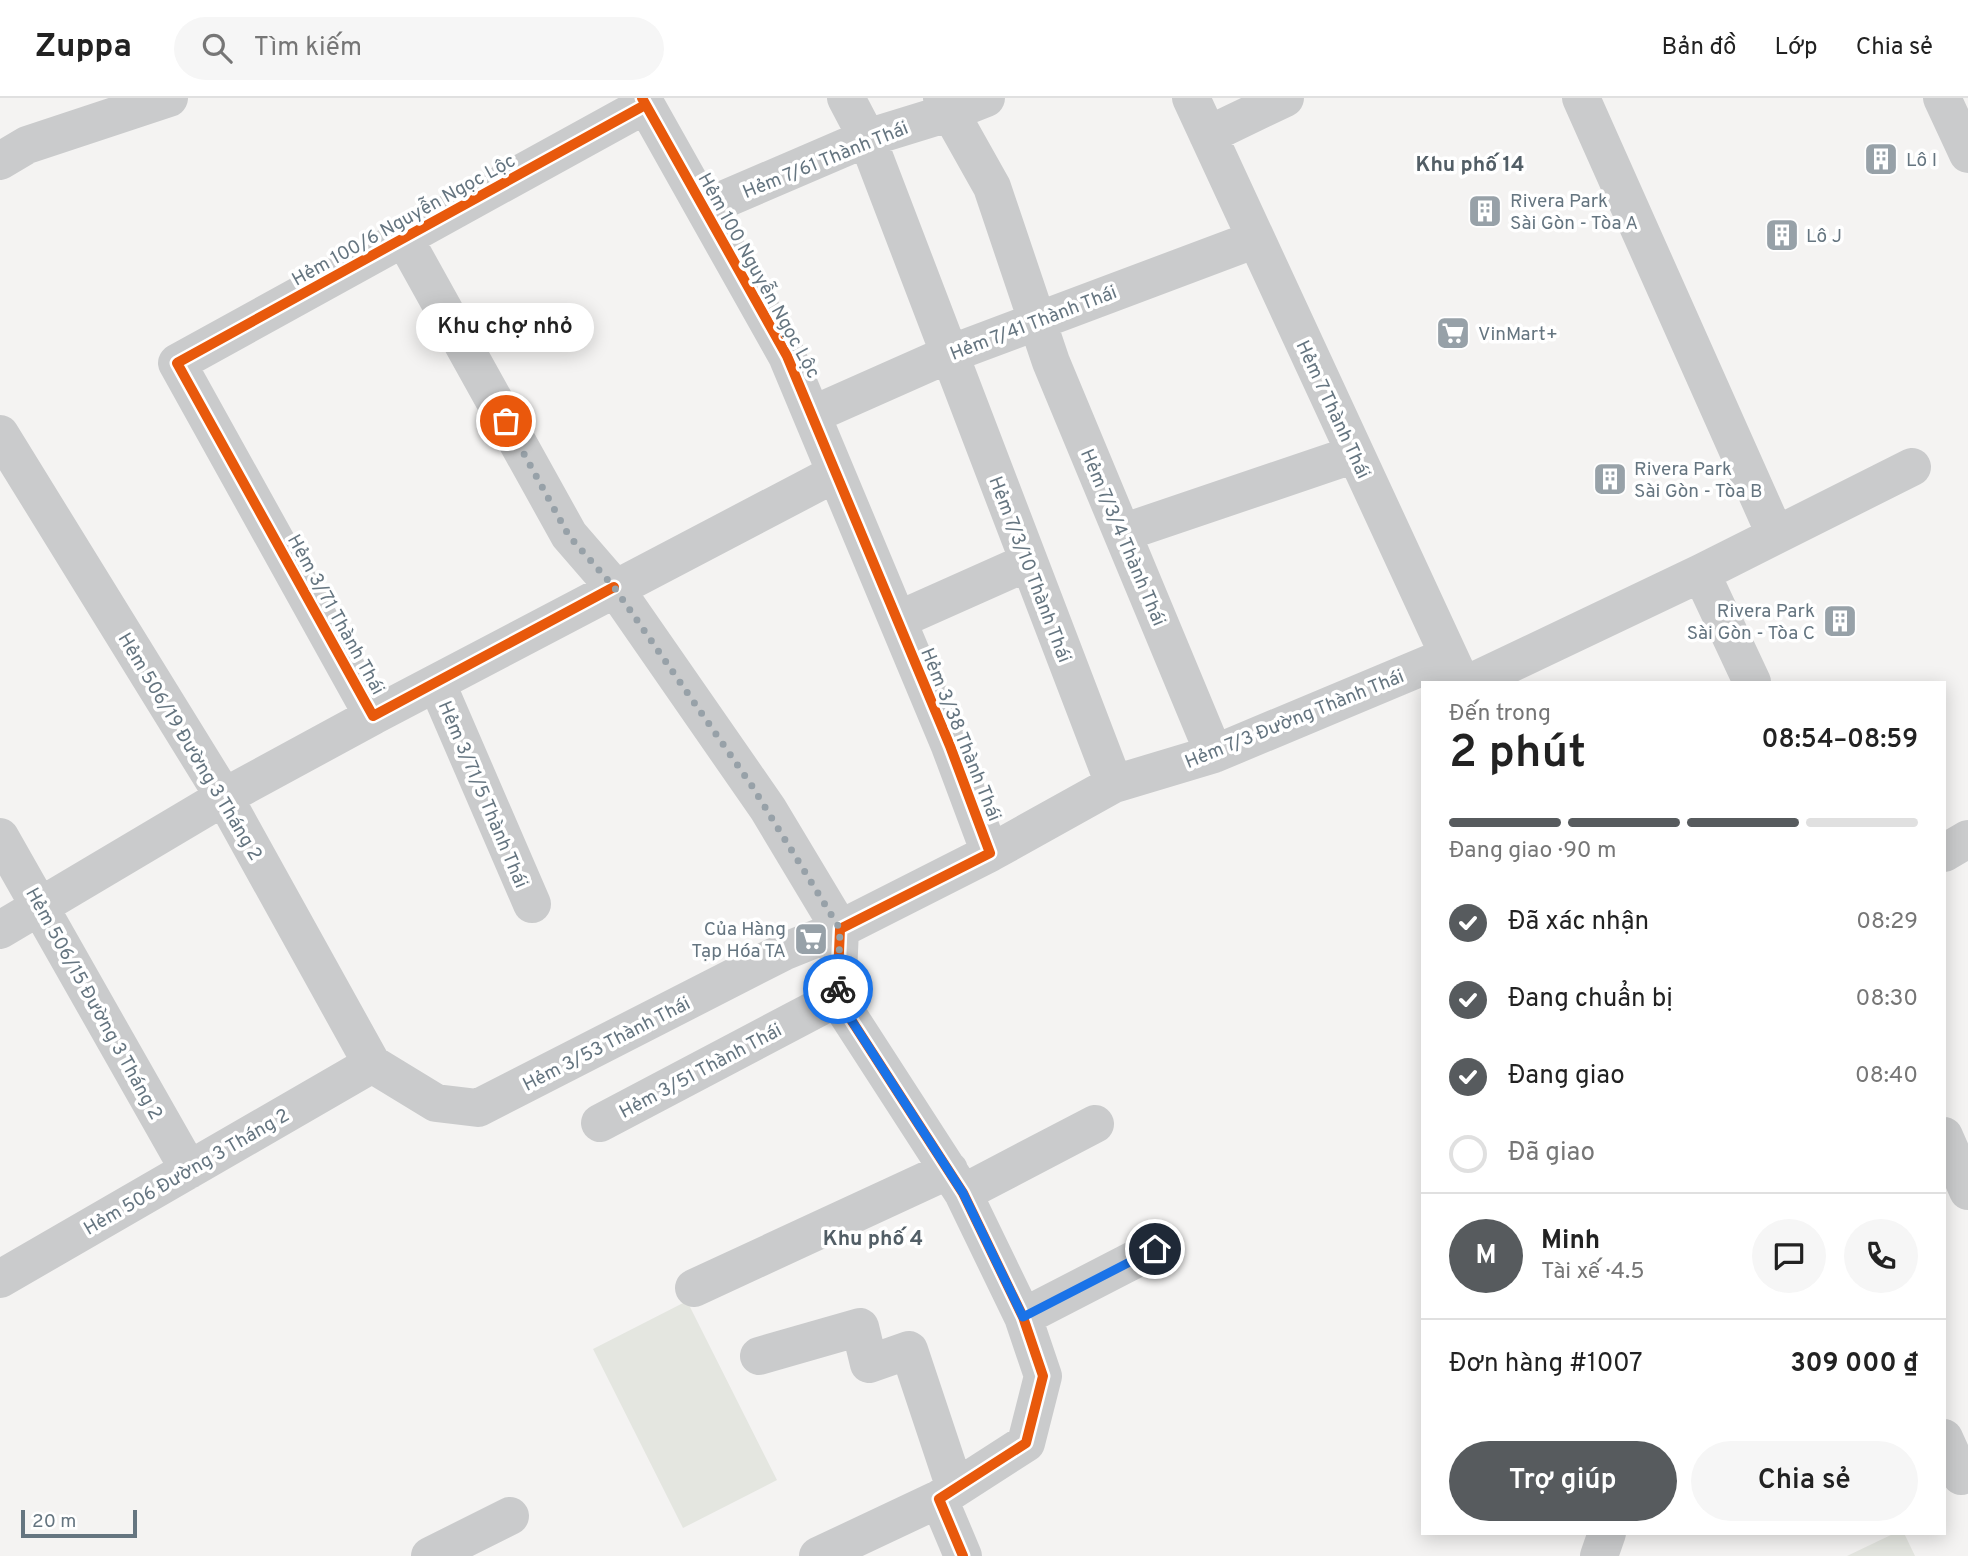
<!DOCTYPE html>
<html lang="vi">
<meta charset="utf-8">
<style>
:root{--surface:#fff;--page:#f6f6f6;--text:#222;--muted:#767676;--line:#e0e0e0;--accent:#575b5e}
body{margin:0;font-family:Overpass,sans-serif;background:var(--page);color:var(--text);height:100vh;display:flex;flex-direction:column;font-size:26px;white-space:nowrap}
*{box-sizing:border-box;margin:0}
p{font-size:23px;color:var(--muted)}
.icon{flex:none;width:38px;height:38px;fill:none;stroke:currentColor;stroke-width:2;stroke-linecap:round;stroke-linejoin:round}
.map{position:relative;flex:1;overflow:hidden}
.panel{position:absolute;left:1421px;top:583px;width:525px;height:854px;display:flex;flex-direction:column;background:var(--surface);border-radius:0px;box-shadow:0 4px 18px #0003}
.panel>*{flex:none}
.scale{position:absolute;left:21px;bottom:18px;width:116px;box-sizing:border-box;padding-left:7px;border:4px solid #657580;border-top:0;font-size:19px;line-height:24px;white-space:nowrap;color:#657580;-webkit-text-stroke:5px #fff;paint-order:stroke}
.pin{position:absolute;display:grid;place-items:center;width:60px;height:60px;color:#fff;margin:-30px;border:4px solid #fff;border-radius:50%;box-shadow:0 2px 7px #0007}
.courier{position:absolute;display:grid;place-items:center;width:70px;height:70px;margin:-35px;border:5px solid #1a73e8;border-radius:50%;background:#fff;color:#222;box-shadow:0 2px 9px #0007}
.bubble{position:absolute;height:49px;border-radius:24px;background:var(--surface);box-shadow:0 4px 18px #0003;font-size:23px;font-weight:600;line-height:49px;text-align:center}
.summary em{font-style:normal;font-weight:600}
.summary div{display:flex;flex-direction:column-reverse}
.summary{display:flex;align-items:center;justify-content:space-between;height:119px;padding:0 28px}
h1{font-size:46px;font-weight:600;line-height:52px}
.bar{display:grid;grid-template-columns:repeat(4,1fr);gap:10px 7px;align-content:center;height:84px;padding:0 28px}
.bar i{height:9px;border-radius:5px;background:var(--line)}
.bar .current{background:var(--accent)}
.bar p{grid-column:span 4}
.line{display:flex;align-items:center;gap:18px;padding:0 28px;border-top:2px solid var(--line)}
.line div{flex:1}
.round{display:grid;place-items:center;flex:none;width:74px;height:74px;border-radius:37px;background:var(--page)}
ol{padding:0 28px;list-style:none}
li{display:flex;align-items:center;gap:21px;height:77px}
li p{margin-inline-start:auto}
li .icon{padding:7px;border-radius:50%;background:var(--accent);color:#fff;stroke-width:4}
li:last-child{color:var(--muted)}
li i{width:38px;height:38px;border:4px solid var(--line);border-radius:50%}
.action{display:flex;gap:14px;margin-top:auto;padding:14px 28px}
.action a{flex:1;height:80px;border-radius:42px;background:var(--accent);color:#fff;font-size:28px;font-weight:600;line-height:80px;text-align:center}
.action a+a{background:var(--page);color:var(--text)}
header{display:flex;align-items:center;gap:42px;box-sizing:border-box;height:98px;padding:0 35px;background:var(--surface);border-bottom:2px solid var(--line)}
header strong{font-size:33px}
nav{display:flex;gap:38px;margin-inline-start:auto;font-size:24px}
.search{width:490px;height:63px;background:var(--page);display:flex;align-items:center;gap:18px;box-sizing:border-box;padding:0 24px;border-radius:38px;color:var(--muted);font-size:26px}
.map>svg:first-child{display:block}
.green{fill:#e4e6e0}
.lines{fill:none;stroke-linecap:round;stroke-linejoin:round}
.minor{stroke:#cacbcc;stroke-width:38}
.cycleway-casing{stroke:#fff;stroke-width:15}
.cycleway{stroke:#e8590c;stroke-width:10}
.done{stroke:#97a1a8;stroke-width:7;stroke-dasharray:0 12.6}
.route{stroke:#1a73e8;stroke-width:9}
.labels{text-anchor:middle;stroke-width:7;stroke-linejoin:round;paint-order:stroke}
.street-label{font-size:19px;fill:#657580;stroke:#fff}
.poi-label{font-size:19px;fill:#657580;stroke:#fff;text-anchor:start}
.neighbourhood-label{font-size:21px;font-weight:bold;fill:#525e66;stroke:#fff}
</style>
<header>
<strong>Zuppa</strong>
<div class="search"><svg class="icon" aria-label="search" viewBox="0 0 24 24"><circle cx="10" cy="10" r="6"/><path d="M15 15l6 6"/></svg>Tìm kiếm</div>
<nav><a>Bản đồ</a><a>Lớp</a><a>Chia sẻ</a></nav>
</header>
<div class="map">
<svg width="1968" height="1458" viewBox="0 0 1968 1458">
<rect width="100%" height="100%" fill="#f4f3f2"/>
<!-- green -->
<path class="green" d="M687 1203 777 1382 683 1430 593 1251Z
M1895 1435H1904L1915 1458H1847Z"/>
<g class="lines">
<!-- minor -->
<path class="minor" d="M846 0 867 40 1114 686
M942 0 992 89 1051 264 1214 656
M1191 0 1461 584
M1581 0 1775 436
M1942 0 1968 56
M645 7 177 265 373 618 836 375
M1208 37 1285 0
M0 63 27 47 169 0
M704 110 867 40 948 15 986 0
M404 140 569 437 614 489 768 711 840 831 837 900 963 1095 1023 1219 1043 1278 1026 1345 939 1401 818 1458
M814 316 947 257 1256 141
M0 336 224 699 372 966 436 1005 478 1010 783 854 840 831 990 755 950 648 787 258 642 0
M1122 435 1355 356
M1701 475 1752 584
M898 522 1028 464
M1472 584 1701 475 1912 369
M437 586 532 806
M0 739 189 1072
M990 755 1114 686 1214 656 1448 558
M1944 755 1968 741
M0 832 224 699 373 618
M600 1025 837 900
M1944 1038 1968 1093
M963 1095 1095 1026
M0 1181 372 966
M694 1190 949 1072
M1023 1219 1155 1151
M759 1258 860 1229 869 1266 909 1252 955 1390
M1944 1340 1961 1378 1968 1374
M939 1401 963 1458
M430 1458 510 1418
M1599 1458 1607 1435"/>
<!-- cycleway casing -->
<g class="cycleway-casing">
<path id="cycleway" d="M642 0 787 258 950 648 990 755 840 831 837 900 963 1095 1023 1219 1043 1278 1026 1345 939 1401 963 1458
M614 489 373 618 177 265 645 7"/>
</g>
<!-- cycleway -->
<use href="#cycleway" class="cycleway"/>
</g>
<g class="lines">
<!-- done -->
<path class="done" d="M506 323 569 438 614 489 752 688 840 831 838 891"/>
<!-- route -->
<path class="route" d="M838 891 837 900 963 1095 1023 1219 1155 1151"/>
</g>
<!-- icons -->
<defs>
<g id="building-square" transform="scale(1.75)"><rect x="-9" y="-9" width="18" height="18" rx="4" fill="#97a1a8" stroke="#fff"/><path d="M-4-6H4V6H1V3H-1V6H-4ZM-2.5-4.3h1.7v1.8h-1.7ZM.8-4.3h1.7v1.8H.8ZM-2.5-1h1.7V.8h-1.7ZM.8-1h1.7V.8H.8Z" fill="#fff"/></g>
<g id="supermarket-square" transform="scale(1.75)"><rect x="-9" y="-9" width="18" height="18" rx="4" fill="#97a1a8" stroke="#fff"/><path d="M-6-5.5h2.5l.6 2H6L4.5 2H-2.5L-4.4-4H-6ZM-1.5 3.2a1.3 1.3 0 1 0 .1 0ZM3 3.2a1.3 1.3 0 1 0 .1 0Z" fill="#fff"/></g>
</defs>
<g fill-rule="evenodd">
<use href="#building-square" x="1881" y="61"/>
<use href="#building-square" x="1485" y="113"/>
<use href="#building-square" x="1782" y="137"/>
<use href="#supermarket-square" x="1453" y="235"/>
<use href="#building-square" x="1610" y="381"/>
<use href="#building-square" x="1840" y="523"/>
<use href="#supermarket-square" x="811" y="841"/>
</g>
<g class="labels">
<!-- street labels -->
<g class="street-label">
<text transform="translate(825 61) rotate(-22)" y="7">Hẻm 7/61 Thành Thái</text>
<text transform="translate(403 121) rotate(-29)" y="7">Hẻm 100/6 Nguyễn Ngọc Lộc</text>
<text transform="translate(760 177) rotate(61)" y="7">Hẻm 100 Nguyễn Ngọc Lộc</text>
<text transform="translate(1033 224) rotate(-21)" y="7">Hẻm 7/41 Thành Thái</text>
<text transform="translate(1334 311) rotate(65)" y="7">Hẻm 7 Thành Thái</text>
<text transform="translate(1124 439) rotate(67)" y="7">Hẻm 7/3/4 Thành Thái</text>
<text transform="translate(1031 471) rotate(69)" y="7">Hẻm 7/3/10 Thành Thái</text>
<text transform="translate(337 516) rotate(61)" y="7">Hẻm 3/71 Thành Thái</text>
<text transform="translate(1294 620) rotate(-22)" y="7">Hẻm 7/3 Đường Thành Thái</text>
<text transform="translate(962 636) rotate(68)" y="7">Hẻm 3/38 Thành Thái</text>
<text transform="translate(191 648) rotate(59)" y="7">Hẻm 506/19 Đường 3 Tháng 2</text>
<text transform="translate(484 696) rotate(67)" y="7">Hẻm 3/71/5 Thành Thái</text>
<text transform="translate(95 905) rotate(61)" y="7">Hẻm 506/15 Đường 3 Tháng 2</text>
<text transform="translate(606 945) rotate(-27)" y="7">Hẻm 3/53 Thành Thái</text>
<text transform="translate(700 972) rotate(-28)" y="7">Hẻm 3/51 Thành Thái</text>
<text transform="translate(186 1073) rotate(-30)" y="7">Hẻm 506 Đường 3 Tháng 2</text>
</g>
<!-- poi labels -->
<g class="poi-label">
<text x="1906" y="68">Lô I</text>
<text x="1510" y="109">Rivera Park<tspan x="1510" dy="22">Sài Gòn - Tòa A</tspan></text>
<text x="1806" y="144">Lô J</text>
<text x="1478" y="242">VinMart+</text>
<text x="1634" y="377">Rivera Park<tspan x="1634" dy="22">Sài Gòn - Tòa B</tspan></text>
<text x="1815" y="519" text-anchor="end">Rivera Park<tspan x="1815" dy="22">Sài Gòn - Tòa C</tspan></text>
<text x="786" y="837" text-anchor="end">Của Hàng<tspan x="786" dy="22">Tạp Hóa TA</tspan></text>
</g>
<!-- neighbourhood labels -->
<g class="neighbourhood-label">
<text x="1470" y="73">Khu phố 14</text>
<text x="873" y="1147">Khu phố 4</text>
</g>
</g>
</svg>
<div class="scale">20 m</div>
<div class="pin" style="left:506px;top:323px;background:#ea580c"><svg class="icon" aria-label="bag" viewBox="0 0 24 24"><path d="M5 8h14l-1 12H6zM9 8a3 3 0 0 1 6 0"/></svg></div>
<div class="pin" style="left:1155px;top:1151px;background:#1f2937"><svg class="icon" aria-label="home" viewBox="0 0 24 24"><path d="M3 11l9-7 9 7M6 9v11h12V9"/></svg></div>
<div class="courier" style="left:838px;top:891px"><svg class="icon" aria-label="bike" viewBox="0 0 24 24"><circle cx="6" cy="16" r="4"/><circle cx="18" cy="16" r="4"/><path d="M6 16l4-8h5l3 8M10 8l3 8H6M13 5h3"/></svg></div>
<div class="bubble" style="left:416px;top:205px;width:178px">Khu chợ nhỏ</div>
<section class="panel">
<div class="summary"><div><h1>2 phút</h1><p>Đến trong</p></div><em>08:54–08:59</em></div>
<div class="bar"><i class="current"></i><i class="current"></i><i class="current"></i><i></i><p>Đang giao · 90 m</p></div>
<ol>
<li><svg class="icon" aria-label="check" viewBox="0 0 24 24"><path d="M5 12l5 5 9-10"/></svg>Đã xác nhận<p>08:29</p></li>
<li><svg class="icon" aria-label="check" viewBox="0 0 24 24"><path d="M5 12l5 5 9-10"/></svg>Đang chuẩn bị<p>08:30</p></li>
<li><svg class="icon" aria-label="check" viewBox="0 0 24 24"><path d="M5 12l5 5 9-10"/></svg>Đang giao<p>08:40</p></li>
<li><i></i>Đã giao</li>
</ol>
<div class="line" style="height:126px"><b class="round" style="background:var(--accent);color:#fff">M</b><div><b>Minh</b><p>Tài xế · 4.5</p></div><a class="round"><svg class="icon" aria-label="chat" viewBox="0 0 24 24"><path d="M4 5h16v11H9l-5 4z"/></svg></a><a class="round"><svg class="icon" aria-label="phone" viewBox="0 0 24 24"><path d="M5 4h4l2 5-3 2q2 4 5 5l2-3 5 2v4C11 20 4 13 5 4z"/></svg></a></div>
<div class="line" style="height:91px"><div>Đơn hàng #1007</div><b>309 000 ₫</b></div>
<div class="action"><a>Trợ giúp</a><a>Chia sẻ</a></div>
</section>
</div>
